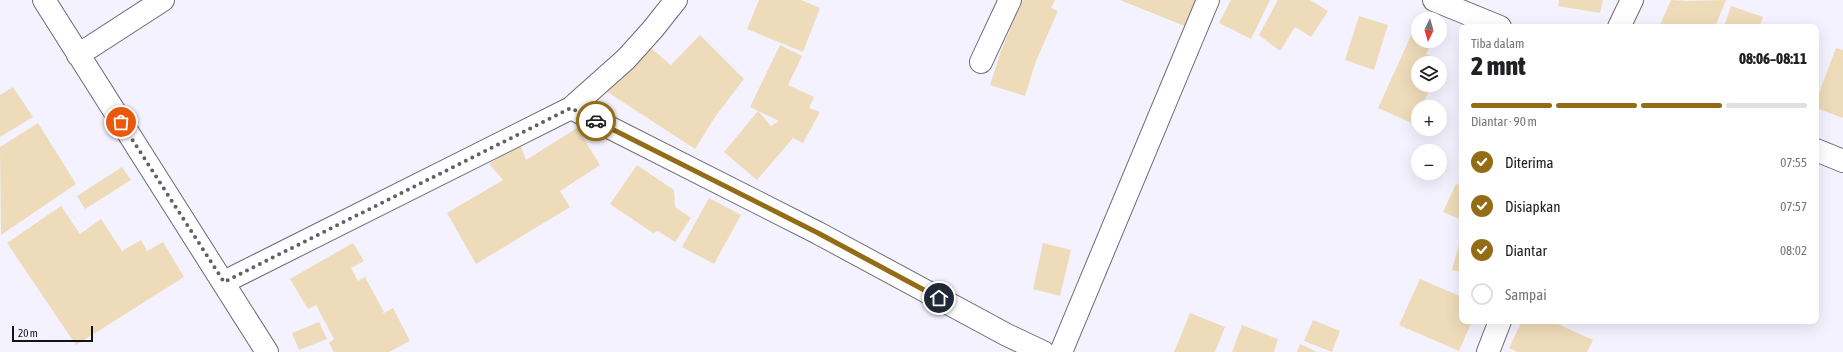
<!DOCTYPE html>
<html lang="id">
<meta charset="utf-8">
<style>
:root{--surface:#fff;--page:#f6f6f6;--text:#202124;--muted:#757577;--line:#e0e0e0;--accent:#936c15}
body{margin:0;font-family:"Asap Condensed",sans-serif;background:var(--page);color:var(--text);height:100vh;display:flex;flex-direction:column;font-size:15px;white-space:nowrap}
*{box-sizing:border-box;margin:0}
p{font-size:13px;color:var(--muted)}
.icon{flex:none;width:22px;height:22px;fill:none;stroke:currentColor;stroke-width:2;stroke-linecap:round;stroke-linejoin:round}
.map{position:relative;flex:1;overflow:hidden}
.panel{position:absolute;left:1459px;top:24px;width:360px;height:300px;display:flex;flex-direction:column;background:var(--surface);border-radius:8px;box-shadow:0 4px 16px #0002}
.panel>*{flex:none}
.needle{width:26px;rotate:185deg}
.buttons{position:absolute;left:1411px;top:12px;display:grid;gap:8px}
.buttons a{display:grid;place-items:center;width:36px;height:36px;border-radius:50%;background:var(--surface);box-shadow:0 4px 16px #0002;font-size:20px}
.scale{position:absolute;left:12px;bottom:10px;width:81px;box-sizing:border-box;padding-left:4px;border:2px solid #131216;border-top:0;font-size:11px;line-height:14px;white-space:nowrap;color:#131216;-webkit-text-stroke:3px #f5f2ff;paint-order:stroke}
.pin{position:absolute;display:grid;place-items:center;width:34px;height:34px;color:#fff;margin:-17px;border:2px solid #fff;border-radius:50%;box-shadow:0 1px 4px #0007}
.courier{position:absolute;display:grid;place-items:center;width:40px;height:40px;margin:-20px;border:3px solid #936c15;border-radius:50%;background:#fff;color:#222;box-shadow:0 1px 5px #0007}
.head em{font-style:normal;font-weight:800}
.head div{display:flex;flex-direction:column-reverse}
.head{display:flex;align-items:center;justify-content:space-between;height:68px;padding:0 12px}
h1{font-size:26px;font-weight:800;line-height:30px}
.bar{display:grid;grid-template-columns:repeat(4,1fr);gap:6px 4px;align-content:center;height:48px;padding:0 12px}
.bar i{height:5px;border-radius:3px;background:var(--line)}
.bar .on{background:var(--accent)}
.bar p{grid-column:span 4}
ol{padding:0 12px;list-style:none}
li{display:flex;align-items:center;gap:12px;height:44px}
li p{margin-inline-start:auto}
li .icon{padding:4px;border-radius:50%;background:var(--accent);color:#fff;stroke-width:4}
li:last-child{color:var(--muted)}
li i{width:22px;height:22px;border:2px solid var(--line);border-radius:50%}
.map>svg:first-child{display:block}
.building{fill:#eedbb9}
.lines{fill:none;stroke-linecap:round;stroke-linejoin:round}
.minor-casing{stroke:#6c6a74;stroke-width:24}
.minor{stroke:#fff;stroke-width:22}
.done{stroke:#626068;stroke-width:4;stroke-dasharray:0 7.2}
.route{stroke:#936c15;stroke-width:5}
</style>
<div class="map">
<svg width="1843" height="352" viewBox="0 0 1843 352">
<rect width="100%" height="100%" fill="#f5f2ff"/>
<!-- building -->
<path class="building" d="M759 0H801L820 8 803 52 747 29Z
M1023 0H1055L1051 8 1058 11 1036 61 1025 96 990 85 1001 51Z
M1120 0H1198L1187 27Z
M1231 0H1270L1251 39 1219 23Z
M1278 0H1310L1328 11 1311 37 1295 27 1280 51 1259 35Z
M1559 0H1603L1600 13 1558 6Z
M1671 0 1687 1 1726 0 1715 27H1659Z
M1731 6 1763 17 1759 27H1724Z
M1359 16 1388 25 1374 70 1345 60Z
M1414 29 1418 31V41H1432L1426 54 1442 61 1440 66V63H1418V85H1431L1422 107H1418V116L1414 124 1378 108Z
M700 35 744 79 715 117 695 149 606 91 646 44 671 65Z
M780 45 802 56 788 85 814 97 809 108 820 112 803 143 793 138 757 180 724 152 758 111 771 126 779 121 750 107Z
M1836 48 1843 50V118L1816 108V101Z
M13 87 33 117 0 137V95Z
M38 123 76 184 1 235 0 147Z
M577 128 600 165 560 191 570 207 476 264 447 213 503 180 489 164 520 144 526 160Z
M637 165 674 190 675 207 691 218 675 242 658 231 653 233 610 204Z
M122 167 131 180 85 209 77 196Z
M1456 184 1462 186V220L1443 212Z
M709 198 741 215 714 264 682 247Z
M61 206 80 234 101 219 122 251 141 240 147 251 163 242 184 277 76 345 7 243Z
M1460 242 1462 243V272L1452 270Z
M353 243 364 261 351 268 358 281 365 277 384 312 380 315 393 308 410 341 389 352H334L329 343 334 339 316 305 308 309 290 279Z
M1043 243 1071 250 1060 296 1033 289Z
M1420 279 1462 297V321H1472L1459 351 1399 325Z
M1190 313 1225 327 1215 352H1174Z
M1313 320 1340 331 1332 352 1304 341Z
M1522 321H1551L1593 340 1587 352H1517L1509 348Z
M319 322 327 339 299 350 292 333Z
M1242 325 1278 339 1274 352H1232Z
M1300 344 1317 352H1297Z"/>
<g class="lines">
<!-- minor casing -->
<g class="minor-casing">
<path id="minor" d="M44 0 267 352
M1434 0 1500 27
M1619 27 1632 0
M78 55 163 0
M981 62 1010 0
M571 108 818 233 1007 335 1043 352
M1816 150 1843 161
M224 282 571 108 626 59 653 29 676 0
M1061 352 1208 0
M1488 352 1500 321"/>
</g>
<!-- minor -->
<use href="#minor" class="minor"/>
</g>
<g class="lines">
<!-- done -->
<path class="done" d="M121 122 224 282 571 108 596 121"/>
<!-- route -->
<path class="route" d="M596 121 818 233 939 298"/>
</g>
</svg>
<div class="buttons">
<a><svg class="needle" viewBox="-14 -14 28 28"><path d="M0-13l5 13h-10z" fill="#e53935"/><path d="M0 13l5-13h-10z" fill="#757577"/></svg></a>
<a><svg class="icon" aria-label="layers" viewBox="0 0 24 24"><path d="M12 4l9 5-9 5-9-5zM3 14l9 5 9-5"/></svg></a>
<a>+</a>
<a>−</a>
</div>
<div class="scale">20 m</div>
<div class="pin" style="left:121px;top:122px;background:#ea580c"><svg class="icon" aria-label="bag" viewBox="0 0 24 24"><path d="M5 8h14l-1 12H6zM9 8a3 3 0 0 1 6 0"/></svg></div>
<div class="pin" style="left:939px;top:298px;background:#1f2937"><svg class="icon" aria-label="home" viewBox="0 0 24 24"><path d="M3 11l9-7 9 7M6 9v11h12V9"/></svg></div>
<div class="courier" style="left:596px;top:121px"><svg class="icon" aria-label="car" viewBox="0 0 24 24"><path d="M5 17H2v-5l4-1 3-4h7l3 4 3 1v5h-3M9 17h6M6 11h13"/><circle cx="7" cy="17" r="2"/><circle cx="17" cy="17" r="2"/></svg></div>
<section class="panel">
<div class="head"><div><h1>2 mnt</h1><p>Tiba dalam</p></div><em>08:06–08:11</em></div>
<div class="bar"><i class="on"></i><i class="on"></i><i class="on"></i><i></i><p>Diantar · 90 m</p></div>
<ol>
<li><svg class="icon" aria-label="check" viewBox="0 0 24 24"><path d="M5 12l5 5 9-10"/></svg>Diterima<p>07:55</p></li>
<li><svg class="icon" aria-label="check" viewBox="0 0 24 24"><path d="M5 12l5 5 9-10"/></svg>Disiapkan<p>07:57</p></li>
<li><svg class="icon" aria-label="check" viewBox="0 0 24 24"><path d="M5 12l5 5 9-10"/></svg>Diantar<p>08:02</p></li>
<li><i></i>Sampai</li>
</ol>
</section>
</div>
